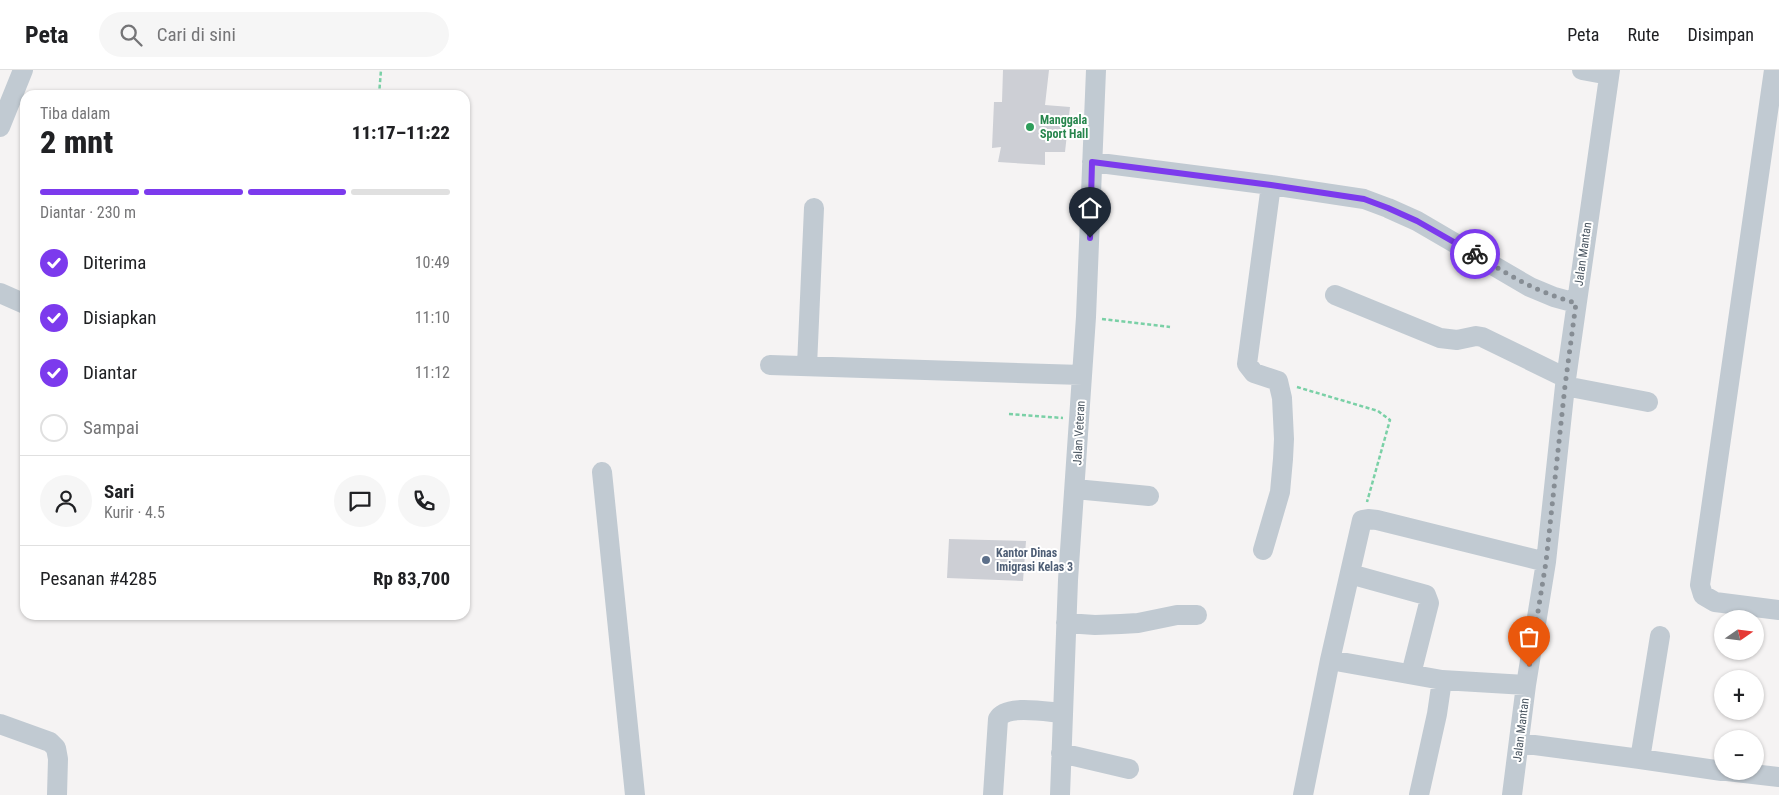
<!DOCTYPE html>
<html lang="id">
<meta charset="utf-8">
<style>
:root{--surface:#fff;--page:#f6f6f6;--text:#202124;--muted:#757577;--line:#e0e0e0;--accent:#7c3aed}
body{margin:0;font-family:"Roboto Condensed",sans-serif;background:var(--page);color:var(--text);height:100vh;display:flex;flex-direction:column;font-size:19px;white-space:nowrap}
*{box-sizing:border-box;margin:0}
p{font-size:16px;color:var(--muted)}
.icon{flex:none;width:28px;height:28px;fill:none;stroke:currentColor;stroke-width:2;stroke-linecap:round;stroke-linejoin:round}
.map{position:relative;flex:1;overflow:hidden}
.sheet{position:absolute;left:20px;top:20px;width:450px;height:530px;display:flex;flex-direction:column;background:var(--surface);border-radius:15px;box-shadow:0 1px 4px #0004}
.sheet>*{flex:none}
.needle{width:32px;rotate:76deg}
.fabs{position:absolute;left:1714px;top:540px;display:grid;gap:10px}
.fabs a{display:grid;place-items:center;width:50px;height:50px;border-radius:50%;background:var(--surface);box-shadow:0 1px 4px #0004;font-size:25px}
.pin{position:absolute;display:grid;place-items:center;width:42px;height:42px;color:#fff;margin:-51px -21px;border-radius:50% 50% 50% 0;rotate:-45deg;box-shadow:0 0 5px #0007}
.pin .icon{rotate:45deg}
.courier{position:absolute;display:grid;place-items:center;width:50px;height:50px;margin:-25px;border:4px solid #7c3aed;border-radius:50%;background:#fff;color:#222;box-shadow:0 1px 6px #0007}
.overview em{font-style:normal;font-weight:800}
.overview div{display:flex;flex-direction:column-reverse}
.overview{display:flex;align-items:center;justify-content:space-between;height:85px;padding:0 20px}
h1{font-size:32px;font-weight:800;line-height:38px}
.bar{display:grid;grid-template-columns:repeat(4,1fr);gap:8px 5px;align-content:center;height:60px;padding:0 20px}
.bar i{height:6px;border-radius:4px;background:var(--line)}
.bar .on{background:var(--accent)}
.bar p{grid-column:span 4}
.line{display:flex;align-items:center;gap:12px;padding:0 20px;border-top:1px solid var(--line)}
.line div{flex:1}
.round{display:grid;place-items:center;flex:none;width:52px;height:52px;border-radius:26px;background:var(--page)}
ol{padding:0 20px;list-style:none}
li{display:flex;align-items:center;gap:15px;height:55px}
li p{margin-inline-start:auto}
li .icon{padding:5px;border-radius:50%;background:var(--accent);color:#fff;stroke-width:4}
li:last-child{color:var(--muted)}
li i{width:28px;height:28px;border:2px solid var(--line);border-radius:50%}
header{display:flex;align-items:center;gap:30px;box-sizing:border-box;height:70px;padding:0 25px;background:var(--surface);border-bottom:1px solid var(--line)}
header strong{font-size:24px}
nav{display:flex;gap:28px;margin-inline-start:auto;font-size:18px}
.search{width:350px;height:45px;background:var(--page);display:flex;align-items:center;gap:12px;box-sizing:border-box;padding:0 18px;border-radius:28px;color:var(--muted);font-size:19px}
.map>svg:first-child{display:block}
.building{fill:#cdcfd5}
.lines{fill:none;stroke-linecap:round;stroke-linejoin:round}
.path{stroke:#7ad0a6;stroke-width:2.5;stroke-dasharray:4 2.5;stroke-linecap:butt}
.minor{stroke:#c1cad2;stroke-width:20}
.done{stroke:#868d94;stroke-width:5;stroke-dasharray:0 9}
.route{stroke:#7c3aed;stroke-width:6}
.leisure-dot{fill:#2e9e5b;stroke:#fff;stroke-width:2}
.service-dot{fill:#5c6f8a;stroke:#fff;stroke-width:2}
.labels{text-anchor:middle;stroke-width:4;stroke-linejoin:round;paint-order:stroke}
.leisure-label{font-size:12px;font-weight:bold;fill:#27864d;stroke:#fff;text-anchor:start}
.street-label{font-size:12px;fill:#4a5661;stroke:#fff}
.service-label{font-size:12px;font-weight:bold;fill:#4e5e75;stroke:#fff;text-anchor:start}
</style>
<header>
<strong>Peta</strong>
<div class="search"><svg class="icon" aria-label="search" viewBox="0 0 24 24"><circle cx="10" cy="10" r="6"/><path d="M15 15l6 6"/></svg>Cari di sini</div>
<nav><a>Peta</a><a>Rute</a><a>Disimpan</a></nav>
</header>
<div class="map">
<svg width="1779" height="725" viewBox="0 0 1779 725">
<rect width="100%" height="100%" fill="#f5f3f3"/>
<!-- building -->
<path class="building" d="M1003 0H1049L1045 35 1070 37 1065 82H1045V95L998 92 1001 77 992 78 994 32H1002Z
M949 469 1026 471 1023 511 947 508Z"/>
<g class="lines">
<!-- path -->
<path class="path" d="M379 25 381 0
M1102 249 1170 257
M1297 317 1378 341 1390 350 1367 432
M1009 344 1063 348"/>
<!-- minor -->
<path class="minor" d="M1582 0 1609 5
M1774 0 1700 515 1703 525 1715 532 1779 540
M0 57 23 0
M1092 92 1271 115 1364 129 1388 138 1417 151 1530 217 1554 227 1576 233
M0 223 25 234
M1335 225 1440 268 1457 270 1476 266 1482 267 1566 308
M770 295 1082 305
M807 296 814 138
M1565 316 1648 332
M602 402 635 725
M1075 419 1149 426
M1263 480 1280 422 1283 389 1284 369 1282 328 1278 311 1254 303 1247 294 1271 115
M1350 504 1426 525 1429 533 1411 604
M1066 553 1095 555 1121 554 1138 553 1177 545H1197
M1330 590 1442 610 1437 644 1419 725
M1442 610 1526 615
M0 654 50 672 56 678 58 689 57 725
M1519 673 1640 689 1660 566
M1061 683 1129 699
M1640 689 1722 701
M1727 701 1779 707
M993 725 998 649C1006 634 1047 642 1063 643
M1060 725 1068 510 1086 247 1096 0
M1303 725 1330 590 1362 450 1368 449 1377 450 1546 492
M1512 725 1526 615 1546 492 1565 316 1610 0"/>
</g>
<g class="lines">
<!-- done -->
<path class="done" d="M1475 184C1510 206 1536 222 1576 233L1565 316 1546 492 1529 597"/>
<!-- route -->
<path class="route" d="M1090 168 1092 92 1271 115 1364 129 1388 138 1417 151 1475 184"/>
</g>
<!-- markers -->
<circle class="leisure-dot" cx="1030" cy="57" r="5"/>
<circle class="service-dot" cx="986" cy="490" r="5"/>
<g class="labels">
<!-- leisure labels -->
<g class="leisure-label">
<text x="1040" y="54">Manggala<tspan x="1040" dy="14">Sport Hall</tspan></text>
</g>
<!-- street labels -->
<g class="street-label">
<text transform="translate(1583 184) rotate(-82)" y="4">Jalan Mantan</text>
<text transform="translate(1079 363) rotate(-87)" y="4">Jalan Veteran</text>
<text transform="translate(1521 660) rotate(-83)" y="4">Jalan Mantan</text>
</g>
<!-- service labels -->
<g class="service-label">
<text x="996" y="487">Kantor Dinas<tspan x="996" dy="14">Imigrasi Kelas 3</tspan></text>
</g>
</g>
</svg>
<div class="fabs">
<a><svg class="needle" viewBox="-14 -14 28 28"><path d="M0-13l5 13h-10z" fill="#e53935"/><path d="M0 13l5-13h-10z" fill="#757577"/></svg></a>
<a>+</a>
<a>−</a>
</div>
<div class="pin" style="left:1529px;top:597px;background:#ea580c"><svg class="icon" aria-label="bag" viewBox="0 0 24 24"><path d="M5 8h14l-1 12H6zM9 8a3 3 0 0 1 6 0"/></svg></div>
<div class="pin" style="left:1090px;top:168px;background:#1f2937"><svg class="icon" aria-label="home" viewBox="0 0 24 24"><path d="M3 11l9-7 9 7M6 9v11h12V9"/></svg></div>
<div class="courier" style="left:1475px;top:184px"><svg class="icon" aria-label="bike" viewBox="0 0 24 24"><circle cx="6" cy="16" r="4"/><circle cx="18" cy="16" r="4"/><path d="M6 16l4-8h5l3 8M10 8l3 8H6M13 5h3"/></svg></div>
<section class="sheet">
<div class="overview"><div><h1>2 mnt</h1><p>Tiba dalam</p></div><em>11:17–11:22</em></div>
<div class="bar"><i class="on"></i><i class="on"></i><i class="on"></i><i></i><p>Diantar · 230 m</p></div>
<ol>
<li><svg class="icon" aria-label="check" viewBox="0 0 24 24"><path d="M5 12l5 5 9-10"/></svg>Diterima<p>10:49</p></li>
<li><svg class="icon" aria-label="check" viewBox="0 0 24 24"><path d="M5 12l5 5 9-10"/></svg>Disiapkan<p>11:10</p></li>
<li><svg class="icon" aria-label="check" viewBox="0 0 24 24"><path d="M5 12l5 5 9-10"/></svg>Diantar<p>11:12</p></li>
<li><i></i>Sampai</li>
</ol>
<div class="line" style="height:90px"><a class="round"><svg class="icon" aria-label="person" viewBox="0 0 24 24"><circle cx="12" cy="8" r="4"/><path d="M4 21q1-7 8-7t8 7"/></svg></a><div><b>Sari</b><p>Kurir · 4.5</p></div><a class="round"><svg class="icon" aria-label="chat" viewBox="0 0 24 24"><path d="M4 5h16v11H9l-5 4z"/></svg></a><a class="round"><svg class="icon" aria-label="phone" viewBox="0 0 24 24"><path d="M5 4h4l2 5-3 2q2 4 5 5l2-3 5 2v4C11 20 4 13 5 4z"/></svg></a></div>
<div class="line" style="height:65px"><div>Pesanan #4285</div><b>Rp 83,700</b></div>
</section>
</div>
